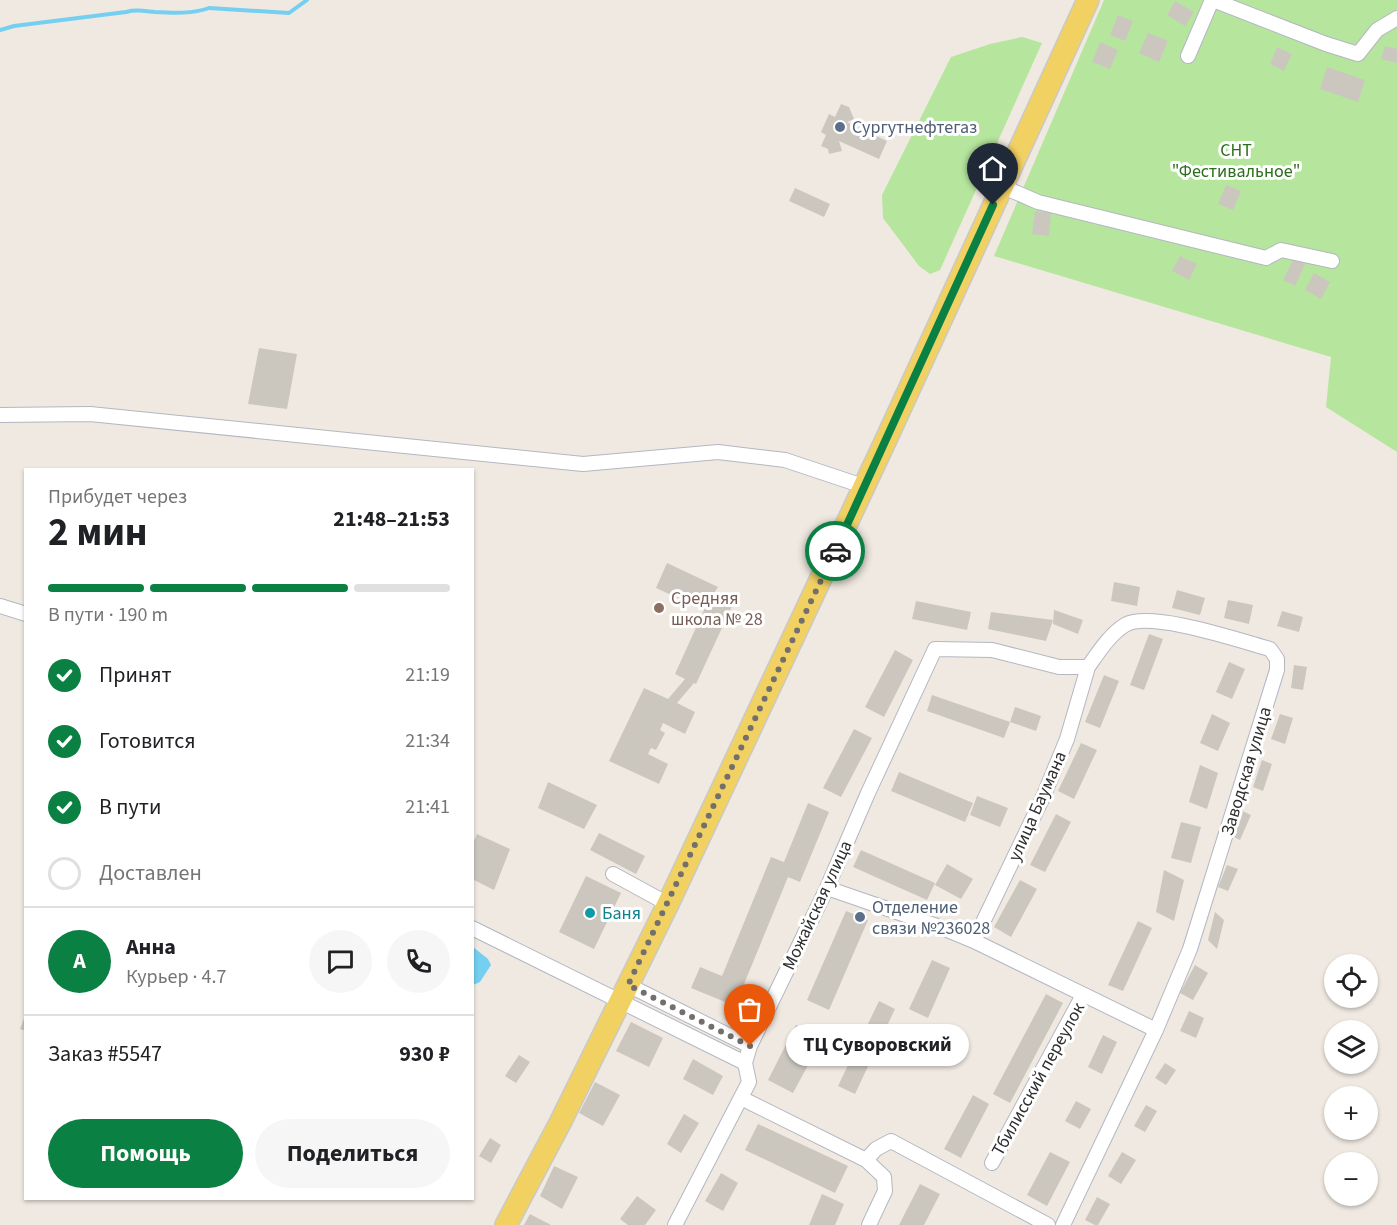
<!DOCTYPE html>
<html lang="ru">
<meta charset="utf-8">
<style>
:root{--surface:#fff;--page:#f6f6f6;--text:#202124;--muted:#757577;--line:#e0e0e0;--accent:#0b8043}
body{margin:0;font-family:"Source Sans 3",sans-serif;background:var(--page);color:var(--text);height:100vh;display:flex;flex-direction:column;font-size:22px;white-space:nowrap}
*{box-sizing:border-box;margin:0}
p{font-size:20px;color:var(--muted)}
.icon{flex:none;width:33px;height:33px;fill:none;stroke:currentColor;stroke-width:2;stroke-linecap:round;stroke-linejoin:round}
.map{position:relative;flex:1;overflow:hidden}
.details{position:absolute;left:24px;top:468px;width:450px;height:732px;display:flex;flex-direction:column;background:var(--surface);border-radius:0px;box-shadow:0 2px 4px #0004}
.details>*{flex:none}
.fabs{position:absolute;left:1324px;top:954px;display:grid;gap:12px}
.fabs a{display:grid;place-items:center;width:54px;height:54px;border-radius:50%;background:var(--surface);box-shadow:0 2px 4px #0004;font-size:30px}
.pin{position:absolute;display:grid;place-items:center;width:51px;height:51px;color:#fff;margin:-62px -26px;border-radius:50% 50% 50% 0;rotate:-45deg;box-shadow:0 0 6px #0007}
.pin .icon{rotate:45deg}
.courier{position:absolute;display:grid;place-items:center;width:60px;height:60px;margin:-30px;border:4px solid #0b8043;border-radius:50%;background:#fff;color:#222;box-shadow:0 2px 8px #0007}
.bubble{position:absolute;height:42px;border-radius:21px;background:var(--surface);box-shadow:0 2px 4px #0004;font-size:20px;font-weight:700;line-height:42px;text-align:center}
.summary em{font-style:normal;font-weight:700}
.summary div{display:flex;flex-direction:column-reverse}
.summary{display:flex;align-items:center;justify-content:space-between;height:102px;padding:0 24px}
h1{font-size:39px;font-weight:700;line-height:45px}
.bar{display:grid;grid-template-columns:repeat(4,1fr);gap:9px 6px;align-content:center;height:72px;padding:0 24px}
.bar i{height:8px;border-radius:4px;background:var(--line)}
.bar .active{background:var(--accent)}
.bar p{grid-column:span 4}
.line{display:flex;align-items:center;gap:15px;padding:0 24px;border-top:2px solid var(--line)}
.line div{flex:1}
.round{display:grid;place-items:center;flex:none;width:63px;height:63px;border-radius:32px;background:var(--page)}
ol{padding:0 24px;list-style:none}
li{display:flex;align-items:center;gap:18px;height:66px}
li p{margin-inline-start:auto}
li .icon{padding:6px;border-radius:50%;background:var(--accent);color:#fff;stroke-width:4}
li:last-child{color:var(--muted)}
li i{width:33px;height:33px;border:3px solid var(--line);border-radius:50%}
.action{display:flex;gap:12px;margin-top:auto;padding:12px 24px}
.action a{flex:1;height:69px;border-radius:36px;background:var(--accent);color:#fff;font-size:24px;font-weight:700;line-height:69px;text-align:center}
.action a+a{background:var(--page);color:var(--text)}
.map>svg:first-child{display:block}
.green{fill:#b6e59e}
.water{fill:#75cff0}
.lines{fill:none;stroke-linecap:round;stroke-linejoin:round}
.stream{stroke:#75cff0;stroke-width:4}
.building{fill:#cbc7bf}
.street-casing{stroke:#b4b7c1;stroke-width:16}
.primary-casing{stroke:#c9c9c9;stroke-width:24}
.street{stroke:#fff;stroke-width:14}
.primary{stroke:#f2d163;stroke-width:21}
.done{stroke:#726f6d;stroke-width:6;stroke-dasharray:0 10.8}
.route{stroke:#0b8043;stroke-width:8}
.service-dot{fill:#5c6f8a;stroke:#fff;stroke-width:2}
.education-dot{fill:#8d6e63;stroke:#fff;stroke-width:2}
.culture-dot{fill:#0f9aa8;stroke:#fff;stroke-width:2}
.labels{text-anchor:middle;stroke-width:6;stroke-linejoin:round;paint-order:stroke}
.service-label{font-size:18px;fill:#4e5e75;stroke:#fff;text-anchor:start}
.park-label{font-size:18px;fill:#2c6e1b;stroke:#fff}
.education-label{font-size:18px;fill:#785e54;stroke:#fff;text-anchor:start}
.street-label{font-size:18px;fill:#2e2e2e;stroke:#fff}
.culture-label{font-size:18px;fill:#0d838f;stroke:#fff;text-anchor:start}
</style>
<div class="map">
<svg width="1397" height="1225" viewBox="0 0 1397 1225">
<rect width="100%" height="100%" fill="#efe9e1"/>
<!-- green -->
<path class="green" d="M1104 0H1397V452L1326 407 1331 357 994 256Z
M1022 37 1042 43 940 270 930 274 919 266 883 218 882 195 951 57 990 44Z"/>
<!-- water -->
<path class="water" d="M473 947 488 959 491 965 480 982 473 985Z"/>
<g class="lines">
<!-- stream -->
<path class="stream" d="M0 30 14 26 126 12C137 9 143 11 155 12 173 13 193 14 209 8L289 13 307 0"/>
</g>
<!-- building -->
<path class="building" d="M1175 1 1194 12 1185 26 1167 15Z
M1118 15 1133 21 1125 41 1110 35Z
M1148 33 1168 41 1159 62 1139 53Z
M1100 42 1118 50 1110 69 1092 62Z
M1385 46 1397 49V63L1381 59Z
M1277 47 1292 54 1284 71 1270 64Z
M1327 67 1365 80 1358 102 1320 89Z
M841 104 849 107 854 119 847 122 887 141 879 159 839 141 842 151 829 154 828 149 821 146 826 135 821 132 829 114 835 117Z
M1226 185 1241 191 1233 210 1218 204Z
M795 188 830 204 824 217 789 201Z
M1035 211 1051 213 1049 236 1032 234Z
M1180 256 1197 264 1189 280 1172 271Z
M1294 258 1305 264 1295 286 1283 280Z
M1314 273 1330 282 1321 299 1305 290Z
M259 348 297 354 287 409 248 404Z
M667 563 718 587 714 593 734 602 696 684 694 683 677 703 695 712 685 734 663 723 660 730 665 733 656 750 651 748 648 754 668 764 659 784 609 761 644 688 668 699 685 679 675 674 704 610 656 588Z
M1114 582 1140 587 1137 606 1111 601Z
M1177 590 1205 598 1200 615 1172 608Z
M1228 600 1253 605 1249 624 1224 618Z
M916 601 971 612 967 630 912 619Z
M1054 610 1083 620 1078 634 1053 624Z
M1282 611 1303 617 1299 632 1277 626Z
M991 612 1053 620 1046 641 988 629Z
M1149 634 1163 639 1144 690 1130 685Z
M895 650 913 660 884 717 865 707Z
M1229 662 1245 669 1232 699 1216 692Z
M1294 665 1307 667 1303 690 1291 688Z
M1104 675 1119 681 1100 728 1085 722Z
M932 695 1010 722 1004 738 927 711Z
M1015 707 1041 716 1036 731 1010 722Z
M1212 714 1230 723 1218 751 1200 743Z
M1280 714 1293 718 1285 744 1271 739Z
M854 729 872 738 841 797 823 788Z
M1081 743 1097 750 1074 799 1058 791Z
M1262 760 1272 764 1263 791 1253 787Z
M1200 765 1218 773 1207 809 1189 802Z
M899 772 973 803 965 822 891 791Z
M548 782 597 805 584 829 538 808Z
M977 796 1008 808 1000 827 970 815Z
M808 803 829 812 800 882 788 877 735 1006 691 988 700 967 722 976 771 857 784 862Z
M1238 809 1251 815 1240 840 1228 834Z
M1056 814 1071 822 1045 872 1030 865Z
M1181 822 1201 827 1191 863 1171 858Z
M599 833 645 856 636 874 590 850Z
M477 834 510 849 494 890 472 879V846Z
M861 850 935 883 927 900 853 867Z
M947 864 973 879 961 899 935 885Z
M1227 865 1238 869 1228 891 1218 887Z
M1164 870 1184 880 1174 921 1156 912Z
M586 876 621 893 594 949 559 932Z
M1020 880 1037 889 1011 937 994 927Z
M846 911 868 920 829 1010 807 1000Z
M1215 912 1224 920 1217 949 1208 940Z
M1138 921 1152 928 1123 991 1108 985Z
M932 960 950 968 928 1018 909 1009Z
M1195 965 1208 973 1193 1000 1180 993Z
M1046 994 1063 1003 1010 1103 993 1094Z
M879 1001 895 1009 855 1094 838 1086Z
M1189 1011 1204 1018 1196 1038 1180 1031Z
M26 1013V1031L20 1029Z
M631 1022 663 1038 649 1067 616 1051Z
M796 1025 822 1039 793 1093 768 1080Z
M1103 1035 1117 1042 1102 1074 1088 1067Z
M519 1055 530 1062 516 1083 505 1076Z
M693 1059 723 1076 713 1095 683 1079Z
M1165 1063 1176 1070 1166 1085 1155 1078Z
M595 1082 620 1095 603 1126 579 1113Z
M973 1095 989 1104 961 1158 944 1149Z
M1076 1101 1091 1109 1080 1129 1065 1121Z
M1146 1105 1157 1111 1145 1132 1134 1126Z
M684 1114 699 1123 681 1153 667 1144Z
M758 1124 848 1166 835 1193 745 1150Z
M490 1138 501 1145 491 1163 479 1156Z
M1050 1152 1070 1162 1047 1206 1027 1195Z
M1122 1152 1136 1160 1121 1184 1108 1176Z
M554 1166 578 1177 562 1209 540 1196Z
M721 1173 738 1183 723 1211 705 1201Z
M920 1184 940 1194 924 1225H899Z
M822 1194 844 1204 835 1225H809Z
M637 1196 656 1210 645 1225H628L620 1219Z
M1097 1197 1110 1204 1098 1225H1095L1085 1220Z
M530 1214 551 1225H524Z"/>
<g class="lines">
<!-- street casing -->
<g class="street-casing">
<path id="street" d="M1213 0 1326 44 1358 54 1377 30 1397 18
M1188 56 1212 0
M1001 186 1038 202 1266 258 1281 250 1332 261
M0 415 90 414 583 464 718 452 785 460 863 486
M0 606 26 614
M613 874 668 904
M827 888 940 927 974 941 1156 1030
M472 928 745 1063
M974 941 1044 795 1067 739 1088 667
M628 985 750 1046
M741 1098 866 1160 884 1177 885 1191 869 1225
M866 1160 876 1149 891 1141 1048 1225
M992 1163 1083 995
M675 1225 749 1082 745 1063 750 1046 827 888 868 793 935 649 992 650 1059 667H1088C1098 653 1110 634 1125 625 1150 610 1241 641 1270 649L1277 659V670L1190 949 1156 1030 1063 1225"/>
</g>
<!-- primary casing -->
<g class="primary-casing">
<path id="primary" d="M506 1225 560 1123 668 904 884 444 1088 0"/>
</g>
<!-- street -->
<use href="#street" class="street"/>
<!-- primary -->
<use href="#primary" class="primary"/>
</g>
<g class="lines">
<!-- done -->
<path class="done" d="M750 1046 628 985 835 551"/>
<!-- route -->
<path class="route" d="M835 551 993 205"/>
</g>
<!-- markers -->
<g class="service-dot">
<circle cx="840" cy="127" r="6"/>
<circle cx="860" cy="917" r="6"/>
</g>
<circle class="education-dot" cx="659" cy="608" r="6"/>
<circle class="culture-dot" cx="590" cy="913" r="6"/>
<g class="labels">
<!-- service labels -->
<g class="service-label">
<text x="852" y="133">Сургутнефтегаз</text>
<text x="872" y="913">Отделение<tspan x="872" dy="21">связи №236028</tspan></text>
</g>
<!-- park labels -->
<g class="park-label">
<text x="1236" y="156">СНТ<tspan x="1236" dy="21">"Фестивальное"</tspan></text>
</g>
<!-- education labels -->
<g class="education-label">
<text x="671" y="604">Средняя<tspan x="671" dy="21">школа № 28</tspan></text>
</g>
<!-- street labels -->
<g class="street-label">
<text transform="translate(1246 771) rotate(-73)" y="6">Заводская улица</text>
<text transform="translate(1037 806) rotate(-66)" y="6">улица Баумана</text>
<text transform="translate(817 905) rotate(-65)" y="6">Можайская улица</text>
<text transform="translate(1038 1079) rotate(-61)" y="6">Тбилисский переулок</text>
</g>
<!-- culture labels -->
<g class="culture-label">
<text x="602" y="919">Баня</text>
</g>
</g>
</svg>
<div class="fabs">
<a><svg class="icon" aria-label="locate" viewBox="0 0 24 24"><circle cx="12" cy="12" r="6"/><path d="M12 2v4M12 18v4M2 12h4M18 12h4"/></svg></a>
<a><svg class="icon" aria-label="layers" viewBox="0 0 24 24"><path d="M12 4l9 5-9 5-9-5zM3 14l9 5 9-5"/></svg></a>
<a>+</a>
<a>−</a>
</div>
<div class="pin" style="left:750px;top:1046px;background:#ea580c"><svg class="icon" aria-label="bag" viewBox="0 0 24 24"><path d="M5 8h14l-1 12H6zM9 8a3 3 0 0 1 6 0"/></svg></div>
<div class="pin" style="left:993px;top:205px;background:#1f2937"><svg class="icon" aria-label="home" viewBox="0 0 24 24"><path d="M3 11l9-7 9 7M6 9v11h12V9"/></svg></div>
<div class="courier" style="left:835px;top:551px"><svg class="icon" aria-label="car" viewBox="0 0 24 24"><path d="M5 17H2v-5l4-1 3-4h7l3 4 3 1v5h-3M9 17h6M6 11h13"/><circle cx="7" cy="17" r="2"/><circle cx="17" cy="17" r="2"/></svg></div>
<div class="bubble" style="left:786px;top:1024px;width:183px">ТЦ Суворовский</div>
<section class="details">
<div class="summary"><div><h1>2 мин</h1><p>Прибудет через</p></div><em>21:48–21:53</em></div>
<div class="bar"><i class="active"></i><i class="active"></i><i class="active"></i><i></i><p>В пути · 190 m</p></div>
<ol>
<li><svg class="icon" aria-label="check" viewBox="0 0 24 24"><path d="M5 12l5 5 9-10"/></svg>Принят<p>21:19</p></li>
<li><svg class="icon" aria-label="check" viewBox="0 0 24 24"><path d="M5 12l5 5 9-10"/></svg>Готовится<p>21:34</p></li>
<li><svg class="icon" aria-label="check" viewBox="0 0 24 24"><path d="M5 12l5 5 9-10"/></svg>В пути<p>21:41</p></li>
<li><i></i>Доставлен</li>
</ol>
<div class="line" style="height:108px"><b class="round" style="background:var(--accent);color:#fff">А</b><div><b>Анна</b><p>Курьер · 4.7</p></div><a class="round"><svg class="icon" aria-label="chat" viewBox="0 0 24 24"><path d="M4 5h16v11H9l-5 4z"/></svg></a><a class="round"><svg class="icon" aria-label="phone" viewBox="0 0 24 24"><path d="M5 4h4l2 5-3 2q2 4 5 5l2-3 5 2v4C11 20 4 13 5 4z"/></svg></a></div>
<div class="line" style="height:78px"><div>Заказ #5547</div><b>930 ₽</b></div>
<div class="action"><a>Помощь</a><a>Поделиться</a></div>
</section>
</div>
